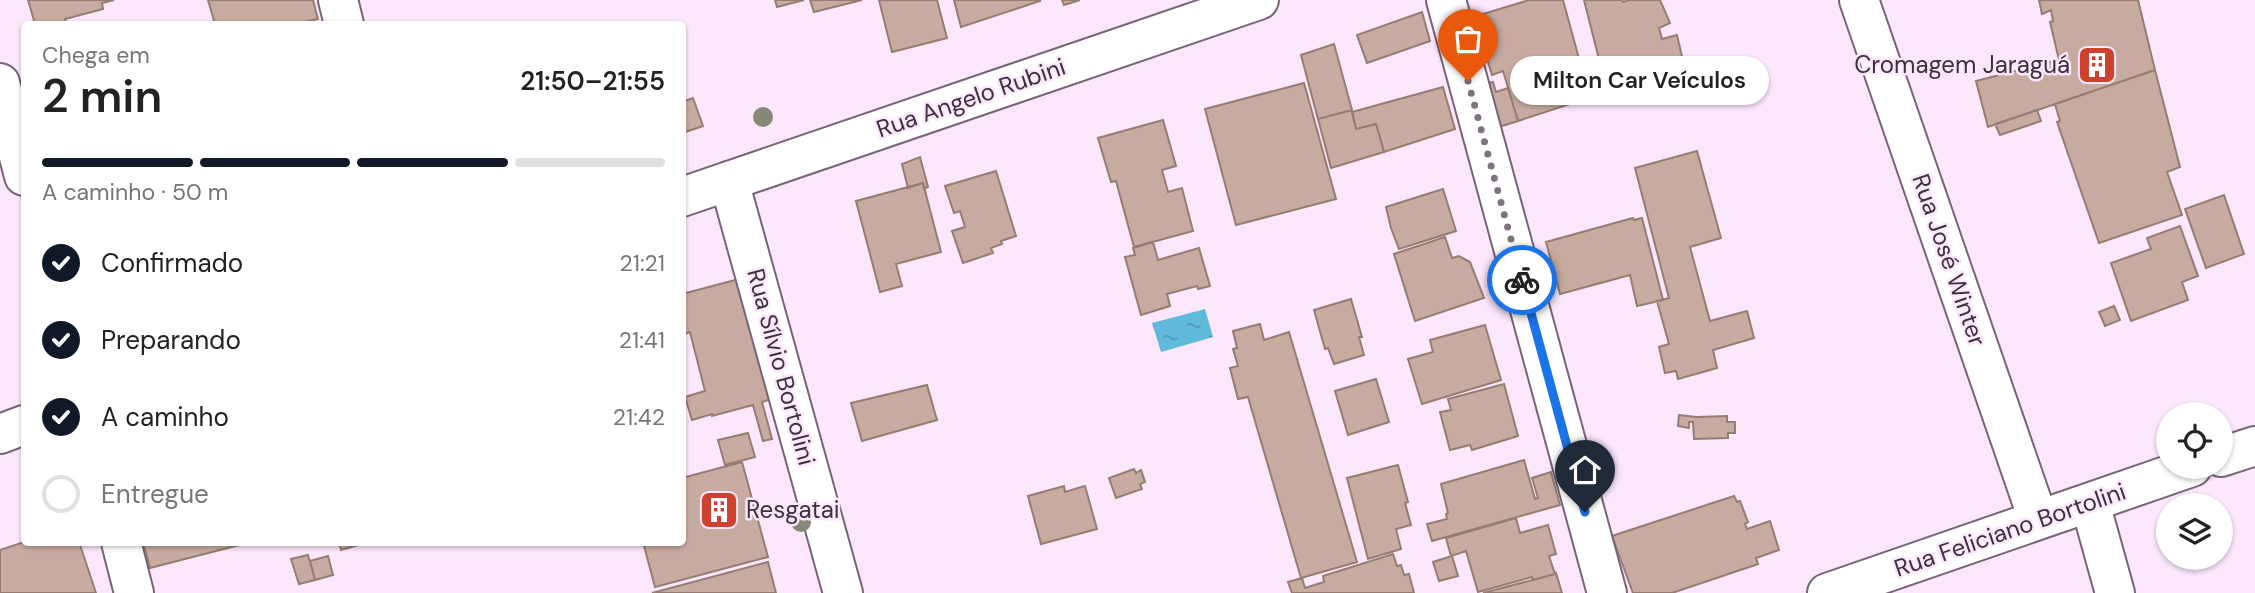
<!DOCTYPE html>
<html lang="pt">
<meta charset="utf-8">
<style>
:root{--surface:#fff;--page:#f6f6f6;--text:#222;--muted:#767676;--line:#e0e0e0;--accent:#111827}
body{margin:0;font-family:"DM Sans",sans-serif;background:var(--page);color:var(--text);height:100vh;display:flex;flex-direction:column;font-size:26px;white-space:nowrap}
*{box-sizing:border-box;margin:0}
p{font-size:23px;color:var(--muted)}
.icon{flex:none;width:38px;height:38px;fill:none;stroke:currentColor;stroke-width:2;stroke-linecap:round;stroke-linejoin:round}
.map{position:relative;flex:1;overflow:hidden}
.sheet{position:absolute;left:21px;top:21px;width:665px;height:525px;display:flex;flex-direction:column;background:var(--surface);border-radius:7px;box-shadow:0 2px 5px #0004}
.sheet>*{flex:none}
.controls{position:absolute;left:2156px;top:402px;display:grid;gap:14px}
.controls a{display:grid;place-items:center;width:77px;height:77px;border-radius:50%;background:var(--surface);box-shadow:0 2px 5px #0004;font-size:35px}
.pin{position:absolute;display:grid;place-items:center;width:60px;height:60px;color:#fff;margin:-72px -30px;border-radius:50% 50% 50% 0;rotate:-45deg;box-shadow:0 0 7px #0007}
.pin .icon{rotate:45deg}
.courier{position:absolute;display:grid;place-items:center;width:70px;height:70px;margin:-35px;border:5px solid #1a73e8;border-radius:50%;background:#fff;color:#222;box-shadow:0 2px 9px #0007}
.bubble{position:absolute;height:49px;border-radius:24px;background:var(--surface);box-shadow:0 2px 5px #0004;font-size:23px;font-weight:600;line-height:49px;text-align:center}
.headline em{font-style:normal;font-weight:600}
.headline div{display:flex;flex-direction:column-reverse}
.headline{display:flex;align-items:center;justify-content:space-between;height:119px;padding:0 21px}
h1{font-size:46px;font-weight:600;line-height:52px}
.bar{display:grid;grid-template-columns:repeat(4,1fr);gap:10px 7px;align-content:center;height:84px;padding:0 21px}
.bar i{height:9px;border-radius:5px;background:var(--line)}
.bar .on{background:var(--accent)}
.bar p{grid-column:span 4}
ol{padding:0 21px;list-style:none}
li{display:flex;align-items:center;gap:21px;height:77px}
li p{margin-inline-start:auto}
li .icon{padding:7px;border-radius:50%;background:var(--accent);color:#fff;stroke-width:4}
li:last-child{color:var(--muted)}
li i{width:38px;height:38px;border:4px solid var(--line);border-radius:50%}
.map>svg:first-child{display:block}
.water{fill:url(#water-ripples)}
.building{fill:#c7aba0;stroke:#967c71;stroke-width:2}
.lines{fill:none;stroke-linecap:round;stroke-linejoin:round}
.minor-casing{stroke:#776577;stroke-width:42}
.major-casing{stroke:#776577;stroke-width:42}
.minor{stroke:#fff;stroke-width:38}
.major{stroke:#fff;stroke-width:38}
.tree{fill:#858877}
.done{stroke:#7f717f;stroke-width:7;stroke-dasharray:0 12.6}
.route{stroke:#1a73e8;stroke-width:9}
.labels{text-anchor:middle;stroke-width:5;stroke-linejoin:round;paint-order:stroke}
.poi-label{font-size:24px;fill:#3b323b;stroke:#fce7fc;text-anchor:end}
.street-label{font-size:24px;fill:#3b323b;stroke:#fce7fc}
</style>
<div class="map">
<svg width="2255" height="593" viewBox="0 0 2255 593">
<defs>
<pattern id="water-ripples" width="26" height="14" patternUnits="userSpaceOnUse" patternTransform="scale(1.75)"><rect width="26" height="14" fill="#60badb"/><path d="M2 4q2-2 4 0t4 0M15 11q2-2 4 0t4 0" fill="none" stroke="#5098b3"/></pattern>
</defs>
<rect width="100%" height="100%" fill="#fce7fc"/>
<!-- water -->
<path class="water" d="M1205 309 1213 337 1161 352 1152 323Z"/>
<!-- building -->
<path class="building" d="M28 0H114L102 3 103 9 65 19 67 24H35Z
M208 0H313L318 19 296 24H215Z
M775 0H804L777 7Z
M810 0H862L814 12Z
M879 0H937L947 38 892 52Z
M954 0H1040V1L961 27Z
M1062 0H1080L1064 5Z
M1529 0H1563L1587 88 1589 87 1591 97 1518 121 1503 71 1492 75 1476 23 1471 24 1470 18Z
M1584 0H1622L1623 2 1629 0H1660L1670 23 1659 28 1662 39 1677 35 1683 61 1664 67 1663 61 1639 67 1637 62 1602 71Z
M2039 0H2138L2155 70 1988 127 1976 81 2059 60 2050 22 2053 21 2051 10 2042 14Z
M1422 12 1430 41 1367 63 1357 35Z
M1334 44 1352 110 1318 119 1301 55Z
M2155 70 2180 167 2167 172 2182 215 2099 243 2057 122 2060 121 2055 104Z
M1493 82 1496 92 1508 88 1518 121 1499 127 1482 84Z
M1304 83 1336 199 1236 225 1205 109Z
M1443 87 1455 129 1384 152 1376 124 1356 129 1352 112Z
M693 98 703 126 682 133V102Z
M1352 110 1356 129 1376 124 1384 152 1331 168 1318 119Z
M2037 110 2041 121 2000 135 1995 124Z
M1163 120 1176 166 1162 170 1168 192 1182 188 1193 231 1134 247 1116 181 1111 182 1098 138Z
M1697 151 1721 238 1690 247 1710 321 1747 311 1754 338 1713 350 1717 368 1678 379 1676 371 1665 373 1659 347 1669 344 1657 301 1669 298 1635 168Z
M920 157 928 187 924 189 923 183 908 188 902 164Z
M996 171 1016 236 1001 241 1002 244 991 248 993 253 963 263 952 231 965 227 960 211 954 213 945 186Z
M923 183 941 252 896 264 902 286 880 292 856 201Z
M1443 189 1456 231 1399 249 1391 228 1386 207Z
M2224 195 2244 254 2206 268 2185 209Z
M1633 218 1634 220 1642 218 1663 300 1637 306 1630 275 1560 294 1546 242Z
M2180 226 2198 276 2182 282 2188 300 2131 321 2111 263 2151 249 2147 238Z
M1445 237 1452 258 1459 256 1470 262 1484 298 1415 321 1394 254Z
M1153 242 1158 260 1199 248 1210 286 1198 289 1197 286 1167 294 1170 306 1141 315 1125 257 1135 255 1133 248Z
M739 279 771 399 762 402 772 439 763 441 753 405 712 416V414L692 420 685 397 705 391 690 332 682 335V311H684L682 294Z
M1351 299 1362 337H1359L1364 355 1334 364 1328 348 1325 349 1314 310Z
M2114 306 2120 320 2105 326 2099 312Z
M1260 324 1264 340 1289 332 1357 562 1301 578 1248 397 1238 399 1230 368 1238 366 1233 349 1237 348 1233 331Z
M1485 325 1501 380 1422 404 1408 359 1433 352 1430 340Z
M1376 379 1389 422 1348 435 1335 391Z
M1504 384 1518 436 1472 450 1470 445 1450 450 1440 412 1451 410 1448 399Z
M927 385 937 420 862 441 851 403Z
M1679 415 1696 417 1727 416V422H1735V433H1728V438L1694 439 1693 422H1689V428L1678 426Z
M748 433 755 457 725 465 718 440Z
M1524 460 1535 499 1538 498 1532 478 1551 472 1560 505 1432 541 1427 524 1447 519 1446 514 1448 513 1441 484Z
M742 462 768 557 655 587 643 542H682V478Z
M1398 465 1408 502 1405 503 1411 525 1396 529 1401 549 1368 559 1347 478Z
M1134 469 1136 473 1141 470 1145 482 1140 484 1142 489 1116 498 1109 478Z
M1064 486 1065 492 1085 486 1097 529 1041 544 1028 496Z
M1734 496 1737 502 1740 501 1748 522 1745 524 1747 529 1770 521 1779 550 1756 558 1758 564 1672 593H1633L1612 536Z
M1516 518 1520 533 1548 525 1556 554 1549 556 1555 574 1533 580 1532 577 1478 592 1466 551 1451 556 1446 538Z
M24 542H79L96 593H0V550Z
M143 542H251L150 568Z
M339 542H369L341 550Z
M1393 554 1397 566 1401 565 1404 575 1409 574 1414 593H1292L1288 582 1302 578 1305 588 1324 582 1323 576Z
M308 555 315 580 299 584 291 559Z
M328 556 333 575 315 580 310 561Z
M1452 556 1458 576 1439 581 1433 562Z
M768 562 776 593H652Z
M1556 573 1562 593H1483L1555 574Z"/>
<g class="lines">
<!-- minor casing -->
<g class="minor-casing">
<path id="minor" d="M338 0 344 24
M1446 0 1607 593
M1859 0 2038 519
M0 83 24 176
M729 181 843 593
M2090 503 2115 593
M121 542 134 593"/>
</g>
<!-- major casing -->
<g class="major-casing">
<path id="major" d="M682 197 1259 0
M0 434 24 425
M2221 457 2255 446
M1827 593 2192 467"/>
</g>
<!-- minor -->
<use href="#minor" class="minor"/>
<!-- major -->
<use href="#major" class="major"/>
</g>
<!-- trees -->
<g class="tree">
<circle cx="763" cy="117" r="10"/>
<circle cx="801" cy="522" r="10"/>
</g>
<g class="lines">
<!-- done -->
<path class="done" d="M1468 81 1522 280"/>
<!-- route -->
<path class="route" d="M1522 280 1585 512"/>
</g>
<!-- icons -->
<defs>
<g id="building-square" transform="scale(2.0125)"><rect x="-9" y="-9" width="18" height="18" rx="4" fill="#ce412f" stroke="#fce7fc"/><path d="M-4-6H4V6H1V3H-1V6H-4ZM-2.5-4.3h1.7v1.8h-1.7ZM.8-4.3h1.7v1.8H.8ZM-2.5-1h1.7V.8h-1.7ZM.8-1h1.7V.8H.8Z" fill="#fff"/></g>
</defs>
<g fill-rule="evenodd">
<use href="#building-square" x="2097" y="65"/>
<use href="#building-square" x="719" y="510"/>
</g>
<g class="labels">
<!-- poi labels -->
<g class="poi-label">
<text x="2070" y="73">Cromagem Jaraguá</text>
<text x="746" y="518" text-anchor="start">Resgatai</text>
</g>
<!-- street labels -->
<g class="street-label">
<text transform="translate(971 98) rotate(-19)" y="8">Rua Angelo Rubini</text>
<text transform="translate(1949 260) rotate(71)" y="8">Rua José Winter</text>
<text transform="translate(781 367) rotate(75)" y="8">Rua Sílvio Bortolini</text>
<text transform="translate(2010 530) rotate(-19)" y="8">Rua Feliciano Bortolini</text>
</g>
</g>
</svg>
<div class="controls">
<a><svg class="icon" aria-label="locate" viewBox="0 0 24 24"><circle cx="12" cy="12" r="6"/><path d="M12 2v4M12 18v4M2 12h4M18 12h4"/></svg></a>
<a><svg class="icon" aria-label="layers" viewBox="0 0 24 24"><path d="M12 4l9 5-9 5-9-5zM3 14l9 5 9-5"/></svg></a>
</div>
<div class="pin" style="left:1468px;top:81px;background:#ea580c"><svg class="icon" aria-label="bag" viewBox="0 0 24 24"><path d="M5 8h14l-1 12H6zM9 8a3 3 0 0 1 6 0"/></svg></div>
<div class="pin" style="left:1585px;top:512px;background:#1f2937"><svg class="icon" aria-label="home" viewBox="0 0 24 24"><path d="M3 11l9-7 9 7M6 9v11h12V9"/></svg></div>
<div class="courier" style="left:1522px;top:280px"><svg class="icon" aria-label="bike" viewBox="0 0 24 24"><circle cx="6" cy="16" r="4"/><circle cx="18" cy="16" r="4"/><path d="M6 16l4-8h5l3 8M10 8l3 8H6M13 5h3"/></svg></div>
<div class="bubble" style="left:1510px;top:56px;width:259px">Milton Car Veículos</div>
<section class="sheet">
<div class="headline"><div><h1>2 min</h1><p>Chega em</p></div><em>21:50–21:55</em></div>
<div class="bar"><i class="on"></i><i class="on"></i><i class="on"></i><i></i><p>A caminho · 50 m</p></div>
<ol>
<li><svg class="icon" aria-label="check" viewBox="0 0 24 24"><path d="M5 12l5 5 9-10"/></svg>Confirmado<p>21:21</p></li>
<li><svg class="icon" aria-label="check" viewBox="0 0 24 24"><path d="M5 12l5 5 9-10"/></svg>Preparando<p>21:41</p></li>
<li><svg class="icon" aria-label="check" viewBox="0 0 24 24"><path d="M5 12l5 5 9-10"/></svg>A caminho<p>21:42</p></li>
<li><i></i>Entregue</li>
</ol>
</section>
</div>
